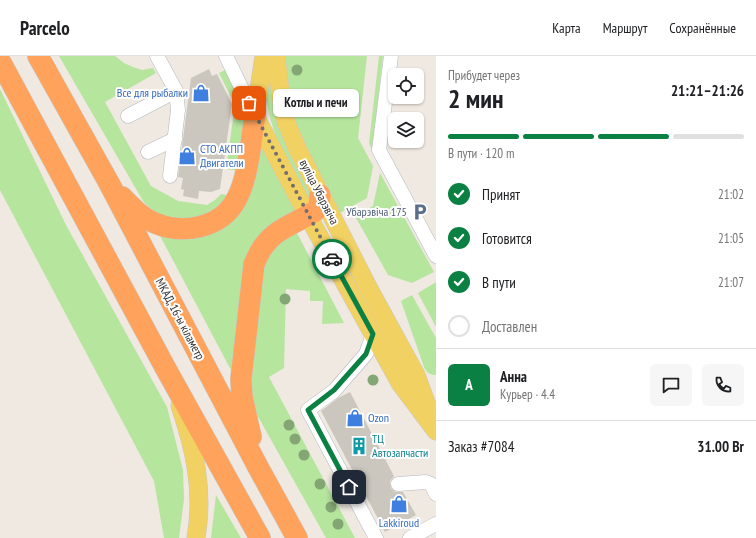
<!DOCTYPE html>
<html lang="ru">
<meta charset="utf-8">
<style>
:root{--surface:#fff;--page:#f6f6f6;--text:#202124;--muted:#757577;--line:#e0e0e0;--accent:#0b8043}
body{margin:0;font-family:"PT Sans Narrow",sans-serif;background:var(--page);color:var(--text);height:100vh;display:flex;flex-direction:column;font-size:15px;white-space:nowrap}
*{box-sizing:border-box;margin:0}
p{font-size:13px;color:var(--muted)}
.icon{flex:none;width:22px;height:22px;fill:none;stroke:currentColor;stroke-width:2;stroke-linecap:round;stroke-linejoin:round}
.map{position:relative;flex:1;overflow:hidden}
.sheet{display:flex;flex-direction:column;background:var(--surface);width:320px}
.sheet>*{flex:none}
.fabs{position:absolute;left:388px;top:12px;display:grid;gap:8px}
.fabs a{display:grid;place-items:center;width:36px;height:36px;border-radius:6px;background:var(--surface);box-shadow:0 1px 3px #0004;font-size:20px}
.pin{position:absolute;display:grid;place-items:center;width:34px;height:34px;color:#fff;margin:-17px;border-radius:8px;box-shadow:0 2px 6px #0006}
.courier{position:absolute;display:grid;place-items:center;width:40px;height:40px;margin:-20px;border:3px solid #0b8043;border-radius:50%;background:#fff;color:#222;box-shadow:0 1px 5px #0007}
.bubble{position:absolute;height:28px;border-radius:6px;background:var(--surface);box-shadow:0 1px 3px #0004;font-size:13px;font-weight:700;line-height:28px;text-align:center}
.head em{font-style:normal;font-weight:700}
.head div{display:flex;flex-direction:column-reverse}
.head{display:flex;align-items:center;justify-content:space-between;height:68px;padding:0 12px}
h1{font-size:26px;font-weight:700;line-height:30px}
.bar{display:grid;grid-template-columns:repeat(4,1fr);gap:6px 4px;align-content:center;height:48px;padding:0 12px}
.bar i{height:5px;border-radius:3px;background:var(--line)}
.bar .active{background:var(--accent)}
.bar p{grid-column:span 4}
.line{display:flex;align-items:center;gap:10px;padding:0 12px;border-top:1px solid var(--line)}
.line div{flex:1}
.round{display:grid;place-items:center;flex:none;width:42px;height:42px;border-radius:6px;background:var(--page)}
ol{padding:0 12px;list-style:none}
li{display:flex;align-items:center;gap:12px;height:44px}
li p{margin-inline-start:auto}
li .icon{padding:4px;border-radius:50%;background:var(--accent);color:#fff;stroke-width:4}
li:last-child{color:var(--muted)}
li i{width:22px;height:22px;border:2px solid var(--line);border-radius:50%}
header{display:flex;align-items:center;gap:24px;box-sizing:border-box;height:56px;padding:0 20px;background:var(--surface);border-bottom:1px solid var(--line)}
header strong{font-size:19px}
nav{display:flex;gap:22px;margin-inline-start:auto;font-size:14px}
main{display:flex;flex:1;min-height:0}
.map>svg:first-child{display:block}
.green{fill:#b6e59e}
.building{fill:#cbc7bf}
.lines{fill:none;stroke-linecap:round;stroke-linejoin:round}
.minor-casing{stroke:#b4b7c1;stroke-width:15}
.major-casing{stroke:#c9c9c9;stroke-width:19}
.highway-casing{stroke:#c9c9c9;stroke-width:22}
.minor{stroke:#fff;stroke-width:14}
.major{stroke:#f2d163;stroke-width:18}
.highway{stroke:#ffa35c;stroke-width:21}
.tree{fill:#84a574}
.done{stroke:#726f6d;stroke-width:4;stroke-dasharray:0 7.2}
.route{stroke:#0b8043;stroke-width:5}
.labels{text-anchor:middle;stroke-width:4;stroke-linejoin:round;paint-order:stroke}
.shop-label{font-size:12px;fill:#366cbe;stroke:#fff;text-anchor:start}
.street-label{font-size:12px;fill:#2e2e2e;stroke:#fff}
.service-label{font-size:12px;fill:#4e5e75;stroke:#fff;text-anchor:end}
.culture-label{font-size:12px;fill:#0d838f;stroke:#fff;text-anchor:start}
</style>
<header>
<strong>Parcelo</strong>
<nav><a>Карта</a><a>Маршрут</a><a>Сохранённые</a></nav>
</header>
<main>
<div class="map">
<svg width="436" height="482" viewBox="0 0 436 482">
<rect width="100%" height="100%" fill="#efe9e1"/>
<!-- green -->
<path class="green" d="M59 0H115L124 7 133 11 142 14 153 12 156 17 105 46 151 130 178 145 207 149 215 144 221 138 232 140C213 160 183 171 158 157 152 154 147 149 143 145Z
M284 0H367L358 82 373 110 367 142 338 158C322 126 303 94 293 60 288 41 286 20 284 0Z
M379 0H383L372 94 369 87Z
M225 14 247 61 239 115 226 113 235 49 219 17Z
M270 18 313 138 311 147C293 115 272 83 267 46 266 37 269 27 270 18Z
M0 33 66 169 167 351 183 414 184 443 179 482H164L154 425 0 134Z
M259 83 295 153 293 158 274 167 233 318 158 176 213 175Z
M380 117 434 216 412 227 388 219 355 160 373 150Z
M297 177 344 267 322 268 323 245H310V235L286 233 284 312 269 321 355 482H326L256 357 249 332 264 202 290 178Z
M436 226V271L418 237Z
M412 239 436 282V319C430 319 427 317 424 311L401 245Z
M216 439 241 482H211Z"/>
<!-- building -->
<path class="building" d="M209 13 212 20 217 18 232 48 220 133 211 136 199 135 198 143 183 140 184 134 181 133 183 122 178 121 191 22Z
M350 336 394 420 390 425 391 432 395 436H403L416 459 385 476 321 355 338 342Z"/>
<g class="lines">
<!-- minor casing -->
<g class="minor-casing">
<path id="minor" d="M157 0 176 35 178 54 170 120
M226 0 255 60
M391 0 379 94 436 200
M128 60 176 35
M148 96 175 83
M373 278 366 298 334 335 308 354 376 482
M398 428 426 426 431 428 436 438
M410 482 436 468"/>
</g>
<!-- major casing -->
<g class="major-casing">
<path id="major" d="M264 0 255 60 308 160 400 327 436 375
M276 0 281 42 286 66 297 92 368 231 416 319 430 357
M180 350C195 394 204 435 196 482"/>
</g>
<!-- highway casing -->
<g class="highway-casing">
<path id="highway" d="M38 0 109 127 258 411 297 482
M0 5 166 313 260 482
M122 141C132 151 142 162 155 167 183 179 221 172 236 144 248 124 251 84 255 60
M251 381 242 341 241 323 254 208C257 202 259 196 263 191 276 172 297 167 315 155L319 151 320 139"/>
</g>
<!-- minor -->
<use href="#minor" class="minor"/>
<!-- major -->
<use href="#major" class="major"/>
<!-- highway -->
<use href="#highway" class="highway"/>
</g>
<!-- trees -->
<g class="tree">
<circle cx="297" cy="14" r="5.5"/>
<circle cx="285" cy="243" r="5.5"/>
<circle cx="373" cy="324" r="5.5"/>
<circle cx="289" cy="369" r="5.5"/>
<circle cx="295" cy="383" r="5.5"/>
<circle cx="304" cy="399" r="5.5"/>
<circle cx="320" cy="428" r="5.5"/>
<circle cx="331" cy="451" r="5.5"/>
<circle cx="338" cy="468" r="5.5"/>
</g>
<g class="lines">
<!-- done -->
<path class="done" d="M249 47 332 203"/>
<!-- route -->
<path class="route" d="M332 203 373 278 366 298 334 334 308 354 349 431"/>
</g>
<!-- icons -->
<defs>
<g id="shop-bare" transform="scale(1.38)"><path d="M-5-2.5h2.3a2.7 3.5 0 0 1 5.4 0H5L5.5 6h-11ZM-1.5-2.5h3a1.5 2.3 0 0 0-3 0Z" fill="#3f7fe0" stroke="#fff" stroke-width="2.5" paint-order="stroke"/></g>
<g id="parking-bare" transform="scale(1.38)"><path d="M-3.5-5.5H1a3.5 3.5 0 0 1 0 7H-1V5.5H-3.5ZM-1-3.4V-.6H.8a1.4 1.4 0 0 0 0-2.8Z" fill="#5c6f8a" stroke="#fff" stroke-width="2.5" paint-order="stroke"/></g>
<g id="building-bare" transform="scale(1.38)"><path d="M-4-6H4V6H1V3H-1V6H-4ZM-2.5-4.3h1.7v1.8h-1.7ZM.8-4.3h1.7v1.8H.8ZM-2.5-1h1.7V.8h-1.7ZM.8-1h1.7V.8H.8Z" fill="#0f9aa8" stroke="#fff" stroke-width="2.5" paint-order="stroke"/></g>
</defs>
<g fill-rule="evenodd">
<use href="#shop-bare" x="201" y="37"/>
<use href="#shop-bare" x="187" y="100"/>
<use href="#parking-bare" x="420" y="156"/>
<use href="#shop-bare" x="355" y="362"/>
<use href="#building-bare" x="359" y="390"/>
<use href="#shop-bare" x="399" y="448"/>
</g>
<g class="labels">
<!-- shop labels -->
<g class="shop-label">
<text x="188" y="41" text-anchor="end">Все для рыбалки</text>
<text x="200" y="97">СТО АКПП<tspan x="200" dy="14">Двигатели</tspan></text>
<text x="368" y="366">Ozon</text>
<text x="399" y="471" text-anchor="middle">Lakkiroud</text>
</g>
<!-- street labels -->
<g class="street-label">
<text transform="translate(319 136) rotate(63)" y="4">вуліца Убарэвіча</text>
<text transform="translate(180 263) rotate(62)" y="4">МКАД, 16-ы кіламетр</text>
</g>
<!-- service labels -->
<g class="service-label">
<text x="407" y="160">Убарэвіча 175</text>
</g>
<!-- culture labels -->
<g class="culture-label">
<text x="372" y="387">ТЦ<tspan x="372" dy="14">Автозапчасти</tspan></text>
</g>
</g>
</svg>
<div class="fabs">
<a><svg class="icon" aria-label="locate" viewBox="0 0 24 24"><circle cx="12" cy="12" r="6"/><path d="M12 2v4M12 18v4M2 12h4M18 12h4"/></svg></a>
<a><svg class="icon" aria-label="layers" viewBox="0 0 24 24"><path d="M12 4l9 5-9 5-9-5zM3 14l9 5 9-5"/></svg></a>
</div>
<div class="pin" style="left:249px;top:47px;background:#ea580c"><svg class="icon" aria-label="bag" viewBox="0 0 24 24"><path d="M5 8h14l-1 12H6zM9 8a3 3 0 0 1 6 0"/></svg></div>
<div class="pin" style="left:349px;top:431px;background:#1f2937"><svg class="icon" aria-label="home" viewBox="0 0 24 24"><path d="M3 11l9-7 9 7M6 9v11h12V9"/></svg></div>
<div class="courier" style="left:332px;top:203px"><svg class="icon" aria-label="car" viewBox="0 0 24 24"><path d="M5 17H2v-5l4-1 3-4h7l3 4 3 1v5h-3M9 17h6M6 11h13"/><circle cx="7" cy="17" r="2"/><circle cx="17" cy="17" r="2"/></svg></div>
<div class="bubble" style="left:273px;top:33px;width:86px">Котлы и печи</div>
</div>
<section class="sheet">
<div class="head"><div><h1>2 мин</h1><p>Прибудет через</p></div><em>21:21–21:26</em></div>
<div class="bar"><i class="active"></i><i class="active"></i><i class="active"></i><i></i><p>В пути · 120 m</p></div>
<ol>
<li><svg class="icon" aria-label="check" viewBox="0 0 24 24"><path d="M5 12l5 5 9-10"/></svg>Принят<p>21:02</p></li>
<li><svg class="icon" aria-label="check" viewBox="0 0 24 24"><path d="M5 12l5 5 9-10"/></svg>Готовится<p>21:05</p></li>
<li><svg class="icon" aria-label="check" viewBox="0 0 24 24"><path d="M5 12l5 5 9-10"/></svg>В пути<p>21:07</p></li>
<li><i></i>Доставлен</li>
</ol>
<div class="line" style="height:72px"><b class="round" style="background:var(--accent);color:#fff">А</b><div><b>Анна</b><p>Курьер · 4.4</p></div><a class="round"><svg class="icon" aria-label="chat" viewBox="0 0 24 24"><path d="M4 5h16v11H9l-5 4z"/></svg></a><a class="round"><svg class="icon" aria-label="phone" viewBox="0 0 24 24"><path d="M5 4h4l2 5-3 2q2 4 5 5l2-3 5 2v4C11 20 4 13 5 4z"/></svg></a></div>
<div class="line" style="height:52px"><div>Заказ #7084</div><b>31.00 Br</b></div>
</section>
</main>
